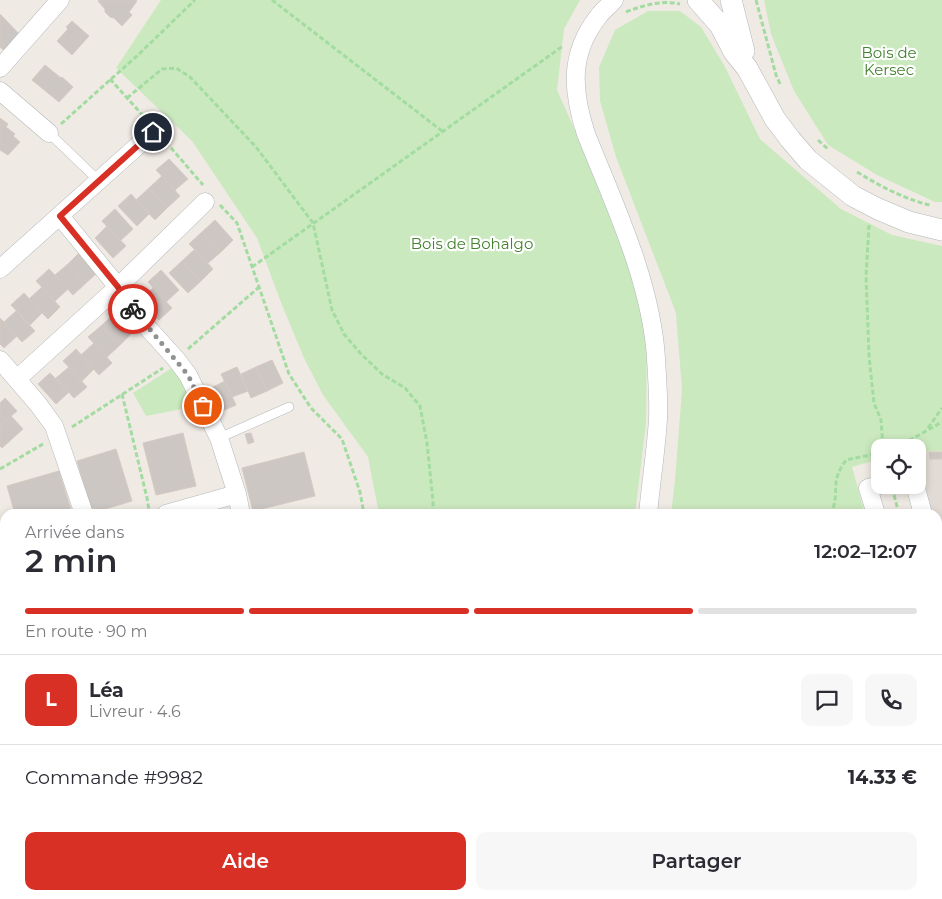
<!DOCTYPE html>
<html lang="fr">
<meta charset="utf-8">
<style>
:root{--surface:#fff;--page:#f7f7f7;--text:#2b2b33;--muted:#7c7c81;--line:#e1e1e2;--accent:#d93025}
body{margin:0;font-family:Montserrat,sans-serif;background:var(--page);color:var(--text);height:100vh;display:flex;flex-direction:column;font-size:19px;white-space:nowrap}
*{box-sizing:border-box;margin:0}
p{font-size:16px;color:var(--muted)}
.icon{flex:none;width:28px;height:28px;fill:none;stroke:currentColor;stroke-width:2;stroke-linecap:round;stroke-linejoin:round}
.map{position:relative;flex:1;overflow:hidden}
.side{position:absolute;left:0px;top:509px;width:942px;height:391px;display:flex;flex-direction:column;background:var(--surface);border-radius:15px 15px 0 0;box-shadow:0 2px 8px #0003}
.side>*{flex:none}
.buttons{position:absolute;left:871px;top:439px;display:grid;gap:10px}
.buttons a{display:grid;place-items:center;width:55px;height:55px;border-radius:10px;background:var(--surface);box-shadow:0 2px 8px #0003;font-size:25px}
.pin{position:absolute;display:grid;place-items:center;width:42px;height:42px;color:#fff;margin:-21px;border:2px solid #fff;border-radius:50%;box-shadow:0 1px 5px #0007}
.courier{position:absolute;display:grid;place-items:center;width:50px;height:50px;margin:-25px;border:4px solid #d93025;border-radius:50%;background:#fff;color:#222;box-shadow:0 1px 6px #0007}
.overview em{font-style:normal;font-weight:600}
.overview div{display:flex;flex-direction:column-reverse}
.overview{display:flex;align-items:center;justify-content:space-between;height:85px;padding:0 25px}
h1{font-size:32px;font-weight:600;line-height:38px}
.bar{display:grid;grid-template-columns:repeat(4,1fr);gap:8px 5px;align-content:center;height:60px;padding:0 25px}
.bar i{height:6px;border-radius:4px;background:var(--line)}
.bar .selected{background:var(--accent)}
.bar p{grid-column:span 4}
.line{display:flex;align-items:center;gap:12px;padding:0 25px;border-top:1px solid var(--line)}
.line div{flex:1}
.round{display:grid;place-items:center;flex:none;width:52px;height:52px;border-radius:10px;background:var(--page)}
.button{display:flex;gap:10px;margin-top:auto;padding:10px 25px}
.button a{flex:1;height:58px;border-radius:10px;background:var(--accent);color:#fff;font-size:20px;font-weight:600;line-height:58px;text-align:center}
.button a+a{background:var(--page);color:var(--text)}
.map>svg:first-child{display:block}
.education{fill:#e2dbd5}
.green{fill:#cbe9bf}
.building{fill:#cdc7c3;stroke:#d5c9c2}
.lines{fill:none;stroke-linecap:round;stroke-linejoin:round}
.service-casing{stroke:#b2b7ba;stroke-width:10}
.minor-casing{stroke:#b2b7ba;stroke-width:19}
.tertiary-casing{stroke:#b2b7ba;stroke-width:22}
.path{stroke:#a3dca1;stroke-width:3;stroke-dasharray:5 2.5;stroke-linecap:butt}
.service{stroke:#fff;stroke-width:9}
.minor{stroke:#fff;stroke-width:18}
.tertiary{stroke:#fff;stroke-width:21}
.done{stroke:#909292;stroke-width:5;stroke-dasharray:0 9}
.route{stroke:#d93025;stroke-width:6}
.labels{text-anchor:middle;stroke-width:4.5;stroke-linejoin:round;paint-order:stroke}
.park-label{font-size:15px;fill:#43822f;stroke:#fff}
</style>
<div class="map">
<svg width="942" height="899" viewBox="0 0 942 899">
<rect width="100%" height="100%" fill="#f0eae4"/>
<!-- education -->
<path class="education" d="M918 451 942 452V552L938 538V514H931L918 461Z"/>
<!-- green -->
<path class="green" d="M161 0H580L564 29 557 90 622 236 647 333 646 423 635 514H379L368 457 323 395 304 358 282 305 257 238 192 141 116 68Z
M764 0H942V202H935L877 175 828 145 794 91 771 34Z
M648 11H680L701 27 724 65 760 139 841 209 892 235 942 246V451H918V448H880V459L852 467 865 514H671L675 480 682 390 676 313 616 157 600 101 599 67 615 30Z
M175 366 195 402 182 409 146 416 133 393Z
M0 536 5 565V895H271V899H0Z
M487 895H608L619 899H485Z
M876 895 918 899H777L780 898Z"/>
<!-- building -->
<path class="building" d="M99 0H135L137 1 129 12 132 15 122 26 114 18 110 17 105 12V9L98 1Z
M0 14 22 37 7 53 0 47Z
M72 21 89 36 72 55 57 41 68 29 66 27Z
M45 65 61 78 62 77 73 87 59 102 32 80Z
M0 118 8 124 6 127 15 134 13 136 20 142 8 155 0 150Z
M169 159 188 179 175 190 156 170Z
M162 176 180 196 167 208 149 188Z
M149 188 167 208 155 220 136 200Z
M131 194 149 214 137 226 118 206Z
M115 209 133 229 120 241 102 221Z
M215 220 233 240 221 252 202 232Z
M107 226 126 246 113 258 95 238Z
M202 232 221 252 208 263 189 244Z
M195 249 213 269 201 281 182 261Z
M80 252 98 272 86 283 68 264Z
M182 261 201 281 188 293 169 273Z
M68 264 86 283 73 295 55 275Z
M49 269 68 289 55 301 36 281Z
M161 270 179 290 166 302 148 282Z
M42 287 60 307 48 319 29 299Z
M153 288 172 308 159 320 141 300Z
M24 293 42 313 30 325 11 305Z
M16 311 35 331 22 342 4 322Z
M114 314 132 333 120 345 101 326Z
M0 318 17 336 4 348 0 344Z
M101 326 120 345 107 357 88 337Z
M94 343 112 363 99 375 81 355Z
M76 349 94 369 82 381 63 361Z
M272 360 283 383 267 391 256 367Z
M69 367 87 387 74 398 56 378Z
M237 367 248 391 232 397 221 374Z
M256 367 267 391 251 398 241 374Z
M50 373 69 392 56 404 38 384Z
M225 381 236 405 220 412 209 389Z
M5 398 17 411 0 426V403Z
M11 416 23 429 2 448 0 446V426Z
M183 433 196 486 156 495 143 443Z
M251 433 254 442 248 444 245 434Z
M116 449 132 501 92 513 77 461Z
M304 452 315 496 253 511 242 468Z
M929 452H942V459H930Z
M59 471 71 510 58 514H15L7 486Z
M293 895H382L383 899H293Z"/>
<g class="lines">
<!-- service casing -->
<g class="service-casing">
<path id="service" d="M49 133 99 181
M219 438 289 407"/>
</g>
<!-- minor casing -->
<g class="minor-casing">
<path id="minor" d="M614 0C609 6 602 11 598 17 569 54 572 91 586 134 614 204 651 281 656 358 657 378 659 399 658 419 656 451 651 482 648 514
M0 68 60 0
M0 91 49 133
M60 216 118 287 138 317 176 359 188 375 219 438 237 494 241 514
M0 269 153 132
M0 360 38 404 54 426 84 514
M17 379 118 287 205 202
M915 485 923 514
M166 514 237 494
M876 514 868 488 880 485
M938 606 939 663 938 681
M938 697 942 698
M0 735H5
M414 895 415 899"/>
</g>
<!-- tertiary casing -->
<g class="tertiary-casing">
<path id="tertiary" d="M698 0 720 25 734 52 747 68 775 119 790 139 808 160 853 196 878 209 909 222 942 230
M731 0 744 51"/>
</g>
<!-- path -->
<path class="path" d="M272 0 442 131
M756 0 776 75 781 86
M626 12C644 5 661 0 680 4
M110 79 146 119
M127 98 162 69 176 68 190 77 256 147 313 223 332 310 344 334 361 354 382 374 405 388 420 406 427 443 433 501V514
M61 124 138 55 195 0
M818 140 828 149
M166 142 203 185
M857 172C880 186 904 199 930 205
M220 205 237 223 289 374 311 408 342 439 360 492 364 514
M869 225 866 276 869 356 874 403 881 420 883 448
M252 267 563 46
M188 349 258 288
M122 394 147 498 149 510
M72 427 163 368
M928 428 942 408
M896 448 942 422
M0 469 43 444
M894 495 899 514
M829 514C837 506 835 493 836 483 837 474 841 467 846 460L880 453
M0 706 5 707
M467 899 469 895"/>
<!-- service -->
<use href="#service" class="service"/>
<!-- minor -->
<use href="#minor" class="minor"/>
<!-- tertiary -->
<use href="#tertiary" class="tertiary"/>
</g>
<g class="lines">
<!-- done -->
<path class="done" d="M133 309 188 375 203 406"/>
<!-- route -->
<path class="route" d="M133 309 118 287 60 216 153 132"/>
</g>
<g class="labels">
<!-- park labels -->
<g class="park-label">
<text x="889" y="58">Bois de<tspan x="889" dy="17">Kersec</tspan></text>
<text x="472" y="249">Bois de Bohalgo</text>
</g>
</g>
</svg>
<div class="buttons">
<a><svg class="icon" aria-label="locate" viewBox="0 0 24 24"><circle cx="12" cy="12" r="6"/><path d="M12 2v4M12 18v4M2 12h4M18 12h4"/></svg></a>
</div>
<div class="pin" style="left:203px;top:406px;background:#ea580c"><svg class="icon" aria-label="bag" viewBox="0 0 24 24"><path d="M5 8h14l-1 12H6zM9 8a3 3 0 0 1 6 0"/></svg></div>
<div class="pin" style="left:153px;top:132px;background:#1f2937"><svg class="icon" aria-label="home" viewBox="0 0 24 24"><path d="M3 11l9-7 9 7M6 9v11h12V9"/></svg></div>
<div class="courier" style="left:133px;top:309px"><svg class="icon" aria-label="bike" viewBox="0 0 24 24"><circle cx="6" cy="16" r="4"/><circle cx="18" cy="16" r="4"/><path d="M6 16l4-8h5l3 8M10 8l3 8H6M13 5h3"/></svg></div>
<section class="side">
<div class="overview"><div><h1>2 min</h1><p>Arrivée dans</p></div><em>12:02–12:07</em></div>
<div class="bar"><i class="selected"></i><i class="selected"></i><i class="selected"></i><i></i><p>En route · 90 m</p></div>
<div class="line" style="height:90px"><b class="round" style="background:var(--accent);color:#fff">L</b><div><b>Léa</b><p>Livreur · 4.6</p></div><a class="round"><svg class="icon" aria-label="chat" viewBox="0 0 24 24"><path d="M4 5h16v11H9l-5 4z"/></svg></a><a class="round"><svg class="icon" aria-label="phone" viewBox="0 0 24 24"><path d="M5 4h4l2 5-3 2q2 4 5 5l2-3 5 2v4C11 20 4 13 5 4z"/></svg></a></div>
<div class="line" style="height:65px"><div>Commande #9982</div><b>14.33 €</b></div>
<div class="button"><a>Aide</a><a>Partager</a></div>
</section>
</div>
